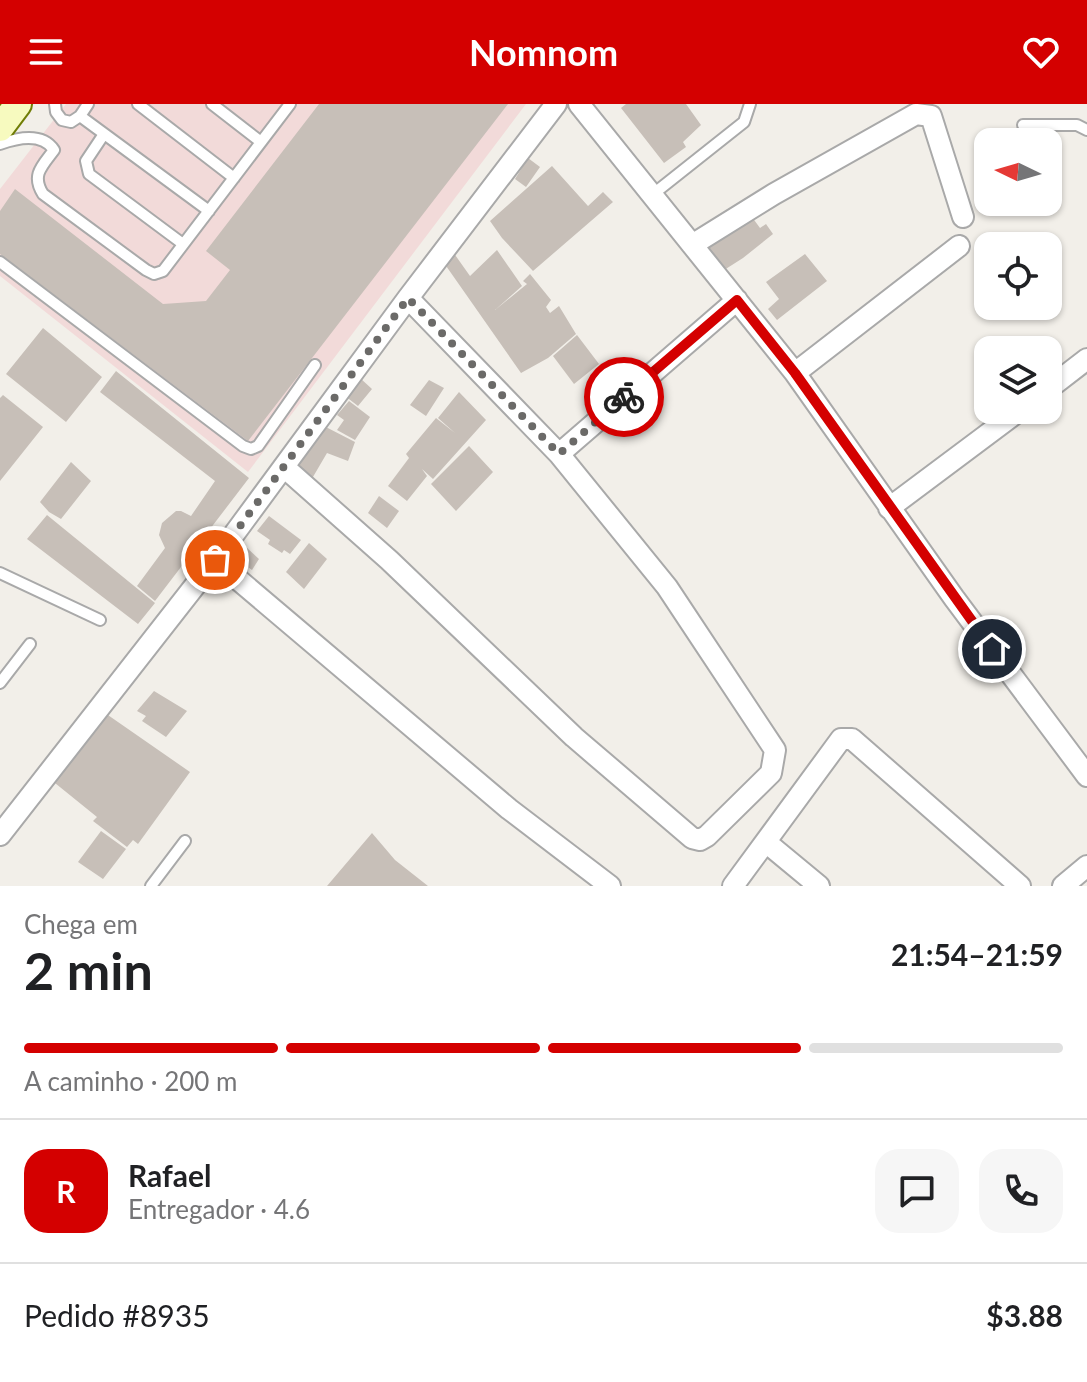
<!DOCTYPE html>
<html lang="pt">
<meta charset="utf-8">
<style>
:root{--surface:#fff;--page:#f6f6f6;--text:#202124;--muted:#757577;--line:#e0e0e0;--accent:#d40000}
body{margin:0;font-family:Lato,sans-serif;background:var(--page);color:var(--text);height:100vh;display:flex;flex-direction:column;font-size:30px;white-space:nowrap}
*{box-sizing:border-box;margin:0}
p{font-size:26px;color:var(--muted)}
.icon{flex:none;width:44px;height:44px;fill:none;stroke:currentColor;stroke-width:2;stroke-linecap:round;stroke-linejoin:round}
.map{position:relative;height:782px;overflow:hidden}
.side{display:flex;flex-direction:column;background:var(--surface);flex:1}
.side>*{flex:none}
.needle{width:52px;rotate:275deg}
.fabs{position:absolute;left:974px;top:24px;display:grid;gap:16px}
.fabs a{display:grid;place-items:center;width:88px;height:88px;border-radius:16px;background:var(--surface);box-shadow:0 2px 6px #0004;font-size:40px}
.pin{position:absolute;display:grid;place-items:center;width:68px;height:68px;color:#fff;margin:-34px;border:4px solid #fff;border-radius:50%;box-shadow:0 2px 8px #0007}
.courier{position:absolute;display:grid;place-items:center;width:80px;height:80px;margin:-40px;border:6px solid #d40000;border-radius:50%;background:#fff;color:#222;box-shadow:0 2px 10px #0007}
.summary em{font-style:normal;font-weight:700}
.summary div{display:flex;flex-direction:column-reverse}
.summary{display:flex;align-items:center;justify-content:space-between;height:136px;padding:0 24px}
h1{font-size:52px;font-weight:700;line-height:60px}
.bar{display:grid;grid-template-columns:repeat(4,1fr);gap:12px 8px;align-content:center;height:96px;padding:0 24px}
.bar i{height:10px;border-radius:6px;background:var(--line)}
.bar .current{background:var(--accent)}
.bar p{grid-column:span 4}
.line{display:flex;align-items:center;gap:20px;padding:0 24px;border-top:2px solid var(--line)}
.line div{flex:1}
.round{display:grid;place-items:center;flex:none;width:84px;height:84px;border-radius:24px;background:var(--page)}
header{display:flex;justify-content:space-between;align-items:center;height:104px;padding:0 24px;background:var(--accent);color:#fff;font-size:36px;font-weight:700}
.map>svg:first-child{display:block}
.commercial{fill:#f2dad9}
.building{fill:#c7bfb8}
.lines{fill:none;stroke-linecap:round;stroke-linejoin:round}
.service-casing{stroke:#a9a9a9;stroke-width:14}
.minor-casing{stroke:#a9a9a9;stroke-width:24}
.secondary-casing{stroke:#707d05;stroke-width:30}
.service{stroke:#fff;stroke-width:10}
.minor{stroke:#fff;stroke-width:20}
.secondary{stroke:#f7fabf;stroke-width:26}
.done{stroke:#6b6a68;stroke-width:8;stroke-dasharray:0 14.4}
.route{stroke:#d40000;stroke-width:10}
</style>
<header><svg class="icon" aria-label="menu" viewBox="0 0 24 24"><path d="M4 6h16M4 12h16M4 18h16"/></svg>Nomnom<svg class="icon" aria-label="heart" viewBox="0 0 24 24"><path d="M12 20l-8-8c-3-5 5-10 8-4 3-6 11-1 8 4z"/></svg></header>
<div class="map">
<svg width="1087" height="782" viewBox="0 0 1087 782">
<rect width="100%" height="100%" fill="#f2efe9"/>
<!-- commercial -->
<path class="commercial" d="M66 0H526L248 368 0 172V85Z"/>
<!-- building -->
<path class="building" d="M319 0H508L248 337 0 150V107L15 85 163 200 206 197 230 166 206 147Z
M626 0H686L701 21 683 38 686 43 664 59 621 4Z
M528 54 540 63 526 83 515 75Z
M552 62 588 102 603 88 613 98 533 167 502 134 490 117Z
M749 109 760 124 766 120 773 130 743 154 721 168 705 145Z
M497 146 522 182 495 206 527 180 523 177 530 170 551 196 546 203 550 209 559 202 576 230 548 254 521 269 444 159 453 148 470 172Z
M805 150 827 177 777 216 768 205 779 195 766 178Z
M43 224 102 273 66 318 6 270Z
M577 231 599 260 574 280 553 252Z
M116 267 249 374 155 497 137 482 165 444 159 431 162 419 176 407H181L191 412 215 377 100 288Z
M360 274 372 285 358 302 345 292Z
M429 276 444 284 426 312 410 301Z
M459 288 486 316 433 375 422 365 427 372 407 397 388 382 409 354 406 350 436 314 455 329 438 314Z
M3 291 43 323 0 377V294Z
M349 297 370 313 355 336 337 326 344 316 337 311Z
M322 321 355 338 348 357 327 349 310 378 293 359Z
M469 342 493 368 456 407 431 380Z
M71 358 91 377 61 415 49 408 40 398Z
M379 392 399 407 387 424 368 409Z
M47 411 155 499 138 520 27 435Z
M269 412 301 436 290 450 284 446 282 449 268 440 270 436 257 427Z
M309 439 327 455 304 485 286 468Z
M246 443 259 455 252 466 238 456Z
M154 587 187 607 166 633 142 617 146 612 137 607Z
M105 609 190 668 138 740 133 736 127 743 93 717 97 713 50 675Z
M101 727 126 745 103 775 78 758Z
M372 729 395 756 428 782H327Z"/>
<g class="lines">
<!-- service casing -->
<g class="service-casing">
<path id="service" d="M55 0 56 8 62 16 71 18 80 12 88 0
M138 0 234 74
M212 0 261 38
M80 12 209 107
M1023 21H1077L1087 26
M104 30 86 57 89 70 183 140
M0 40C17 34 42 28 54 46 42 62 31 71 43 90L146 166 154 170 163 167 290 0
M652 91 744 18 750 0
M0 158 243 342 251 345 258 342 315 261
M0 469 100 516
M0 579 30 540
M151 782 185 737"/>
</g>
<!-- minor casing -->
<g class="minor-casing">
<path id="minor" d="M579 0 795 269 954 494 1087 672
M692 141 774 90 916 10 931 12 963 113
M795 269 959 142
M1048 285 1087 255
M559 350 737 196
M284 363 389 456 574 633 692 734 700 736 707 732 771 669 775 646 667 483 559 350 408 194
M889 404 1020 306
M215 456 509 705 610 782
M0 731 215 456 408 194 556 0
M767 739 819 782
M733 782 841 635H852L1020 782
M1063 782 1087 762"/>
</g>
<!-- secondary casing -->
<g class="secondary-casing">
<path id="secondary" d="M0 24 18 0"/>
</g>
<!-- service -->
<use href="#service" class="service"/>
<!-- minor -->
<use href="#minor" class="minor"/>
<!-- secondary -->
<use href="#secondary" class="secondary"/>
</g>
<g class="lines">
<!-- done -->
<path class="done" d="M215 456 408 194 559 350 624 293"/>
<!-- route -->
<path class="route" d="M624 293 737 196 795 269 992 545"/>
</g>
</svg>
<div class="fabs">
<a><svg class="needle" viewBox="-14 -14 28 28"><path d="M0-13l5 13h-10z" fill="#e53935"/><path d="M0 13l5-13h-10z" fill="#757577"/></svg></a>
<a><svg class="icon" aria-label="locate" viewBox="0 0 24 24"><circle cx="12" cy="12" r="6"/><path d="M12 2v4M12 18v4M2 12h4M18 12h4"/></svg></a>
<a><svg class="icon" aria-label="layers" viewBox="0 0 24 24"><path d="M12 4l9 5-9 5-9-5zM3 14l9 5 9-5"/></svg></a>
</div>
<div class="pin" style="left:215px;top:456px;background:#ea580c"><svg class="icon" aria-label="bag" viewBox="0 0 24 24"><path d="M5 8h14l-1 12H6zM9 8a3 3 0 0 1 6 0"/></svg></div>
<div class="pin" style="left:992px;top:545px;background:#1f2937"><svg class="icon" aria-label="home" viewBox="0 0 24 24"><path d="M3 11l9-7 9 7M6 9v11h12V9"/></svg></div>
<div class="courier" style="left:624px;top:293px"><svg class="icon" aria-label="bike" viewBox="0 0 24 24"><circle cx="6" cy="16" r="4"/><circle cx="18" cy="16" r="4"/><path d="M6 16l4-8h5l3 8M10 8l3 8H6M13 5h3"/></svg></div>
</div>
<section class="side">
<div class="summary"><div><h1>2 min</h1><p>Chega em</p></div><em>21:54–21:59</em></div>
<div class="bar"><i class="current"></i><i class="current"></i><i class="current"></i><i></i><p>A caminho · 200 m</p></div>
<div class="line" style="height:144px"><b class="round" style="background:var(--accent);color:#fff">R</b><div><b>Rafael</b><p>Entregador · 4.6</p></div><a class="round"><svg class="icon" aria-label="chat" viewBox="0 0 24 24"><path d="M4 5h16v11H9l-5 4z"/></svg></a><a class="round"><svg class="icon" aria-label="phone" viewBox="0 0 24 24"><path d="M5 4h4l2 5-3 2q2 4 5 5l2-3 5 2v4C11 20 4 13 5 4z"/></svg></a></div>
<div class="line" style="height:104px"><div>Pedido #8935</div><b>$3.88</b></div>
</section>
